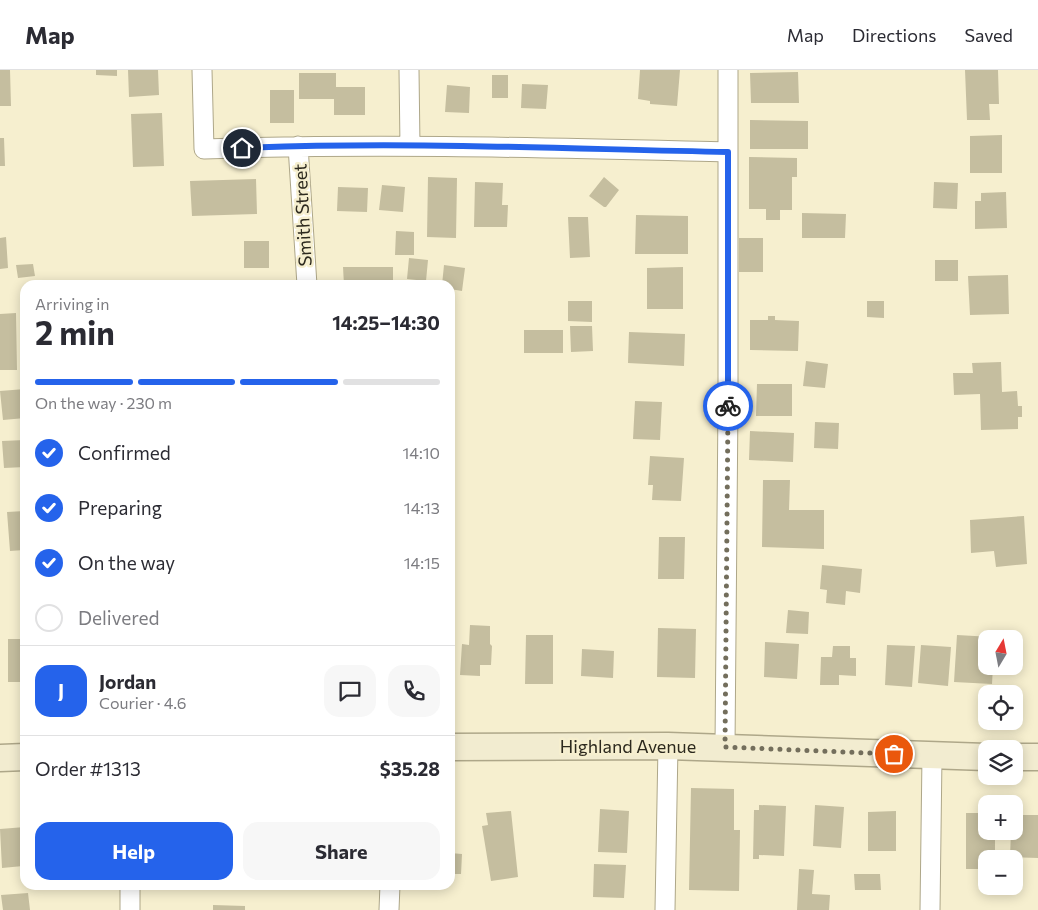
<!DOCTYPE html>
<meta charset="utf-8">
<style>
:root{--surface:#fff;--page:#f7f7f7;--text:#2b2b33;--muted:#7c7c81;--line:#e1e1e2;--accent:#2563eb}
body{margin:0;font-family:Commissioner,sans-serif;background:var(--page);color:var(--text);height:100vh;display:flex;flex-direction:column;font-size:19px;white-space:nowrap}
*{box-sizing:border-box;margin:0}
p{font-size:16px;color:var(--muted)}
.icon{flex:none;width:28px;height:28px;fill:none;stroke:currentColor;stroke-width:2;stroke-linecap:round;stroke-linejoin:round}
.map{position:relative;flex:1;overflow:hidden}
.panel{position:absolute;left:20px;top:210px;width:435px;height:610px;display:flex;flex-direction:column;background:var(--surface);border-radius:15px;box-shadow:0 2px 12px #0003}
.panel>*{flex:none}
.needle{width:32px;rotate:10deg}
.tools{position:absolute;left:978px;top:560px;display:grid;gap:10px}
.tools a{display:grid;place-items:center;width:45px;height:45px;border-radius:10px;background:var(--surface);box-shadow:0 2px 12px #0003;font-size:25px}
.pin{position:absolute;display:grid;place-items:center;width:42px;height:42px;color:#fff;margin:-21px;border:2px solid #fff;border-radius:50%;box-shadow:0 1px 5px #0007}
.courier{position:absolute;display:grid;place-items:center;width:50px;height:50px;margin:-25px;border:4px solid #2563eb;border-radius:50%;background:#fff;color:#222;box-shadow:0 1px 6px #0007}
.headline em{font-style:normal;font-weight:700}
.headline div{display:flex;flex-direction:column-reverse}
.headline{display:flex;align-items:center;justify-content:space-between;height:85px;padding:0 15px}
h1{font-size:32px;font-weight:700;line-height:38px}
.bar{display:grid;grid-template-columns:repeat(4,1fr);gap:8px 5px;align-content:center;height:60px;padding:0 15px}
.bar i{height:6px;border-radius:4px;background:var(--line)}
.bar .selected{background:var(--accent)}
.bar p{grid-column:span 4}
.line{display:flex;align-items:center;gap:12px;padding:0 15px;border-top:1px solid var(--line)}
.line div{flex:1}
.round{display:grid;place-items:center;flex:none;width:52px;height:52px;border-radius:15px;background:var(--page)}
ol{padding:0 15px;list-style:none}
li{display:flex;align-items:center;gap:15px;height:55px}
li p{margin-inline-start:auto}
li .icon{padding:5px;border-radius:50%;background:var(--accent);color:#fff;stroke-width:4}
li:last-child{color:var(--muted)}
li i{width:28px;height:28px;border:2px solid var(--line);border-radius:50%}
.cta{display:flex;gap:10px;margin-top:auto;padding:10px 15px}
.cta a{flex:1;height:58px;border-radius:15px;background:var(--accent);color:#fff;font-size:20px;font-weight:700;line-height:58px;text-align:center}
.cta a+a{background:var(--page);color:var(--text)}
header{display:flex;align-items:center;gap:30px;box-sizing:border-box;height:70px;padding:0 25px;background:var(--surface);border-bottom:1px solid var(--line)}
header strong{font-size:24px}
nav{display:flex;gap:28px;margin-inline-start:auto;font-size:18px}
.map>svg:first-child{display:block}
.building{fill:#c5be9f}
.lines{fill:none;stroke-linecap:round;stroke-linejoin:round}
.street-casing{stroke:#aea789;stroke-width:21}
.secondary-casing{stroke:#aea789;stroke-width:29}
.street{stroke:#fff;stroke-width:19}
.secondary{stroke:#f2ecd0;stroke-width:26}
.done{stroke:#736e5c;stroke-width:5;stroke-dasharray:0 9}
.route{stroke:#2563eb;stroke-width:6}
.labels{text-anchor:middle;stroke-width:5;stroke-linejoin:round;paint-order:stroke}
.street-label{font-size:18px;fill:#2c291e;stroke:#f6efcf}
</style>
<header>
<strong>Map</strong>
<nav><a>Map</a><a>Directions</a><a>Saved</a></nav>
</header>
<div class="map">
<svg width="1038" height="840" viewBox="0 0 1038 840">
<rect width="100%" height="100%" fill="#f6efcf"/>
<!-- building -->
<path class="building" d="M0 0H10L11 36H0Z
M96 0H117V6L96 5Z
M128 0H158L159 25 129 27Z
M640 0H680L677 36 650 34V31L638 29Z
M965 0H998L999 34H989L990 50H967Z
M798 2 799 33H751L750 3Z
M299 3H336V17H365V45H334V29H299Z
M492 5H508V28H492Z
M522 14 548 15 546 39 521 38Z
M447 15 470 17 469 43 445 42Z
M270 20H294V53H270Z
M162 43 164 96 133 97 131 44Z
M750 50 808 51V79H750Z
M1002 65V103H970V66Z
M0 68H4L5 96H0Z
M749 87 797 88V107H792V140H780V150H766V139H749Z
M428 107 457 108 456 168 427 167Z
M604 107 619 120 606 137H604L589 126Z
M256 109 257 144 192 146 190 111Z
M475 112 503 113 502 135H508L507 157H474Z
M934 112 958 113 957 139 933 138Z
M382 115 405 117 403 142 379 140Z
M338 117 368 118 367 142 337 141Z
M1006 122 1007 158 975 159V131H981V123Z
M802 143 846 144 845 168H802Z
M636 145 688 146V184H635Z
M568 147H588L590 187 570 188Z
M396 161 414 162V185H395Z
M6 167 8 198 0 199V168Z
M739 168H763V202H739Z
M244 171H269V198H244Z
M409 188 428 190 426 211 407 209Z
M935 190H958V211H935Z
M33 194 35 206 18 208 16 195Z
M444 195 465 198 462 221 450 219V215H442Z
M343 197H393V215H344Z
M683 197V239H647V198Z
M1008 205 1009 244 970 245 968 206Z
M568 231H592V252L568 251Z
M867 231H884V248L867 247Z
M16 243 17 300H0V244Z
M768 246H775V250L799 251 798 281 750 280V250H768Z
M570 256H592L593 281 571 282Z
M524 260H563V283H524Z
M629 262 685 264 684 296 628 293Z
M806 291 828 294 825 318 803 316Z
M1001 292 1002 322 1017 321 1018 336H1022V347H1018V359L981 360 980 324 954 325 953 303H973L972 293Z
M757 314H792V346H756Z
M25 319V348L3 350 0 321Z
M635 331 662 332 660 370 633 369Z
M815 352 839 353 838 379 814 378Z
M750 361 794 363 793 392 749 390Z
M25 370V397L4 398 2 371Z
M650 386 684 388 681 431 652 430 653 415H648Z
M763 410H790L789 440H824V479L762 477Z
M25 441 24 480 10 481 7 442Z
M1024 446 1027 494 996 497 994 481 971 483 970 450Z
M659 467H685L684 509H658Z
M822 495 862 499 860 523 846 521 845 535 826 533 827 520 820 519Z
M788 540 809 542 808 564 786 563Z
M470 555 490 556V574L492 576 491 595H480V606L460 605 462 574 469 575Z
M658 558 696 559 695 608 657 607Z
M526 565H553V614H525Z
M957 565 992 567V569H986V596H993L992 614 954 612Z
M8 569H25V612H8Z
M765 572 799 574 797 609 764 607Z
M887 575 915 576 912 617 885 615Z
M921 575 951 577 948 616 918 613Z
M833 576H850V588H856V606L839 605V615H820L821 587H832Z
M582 579 614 581 613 608 581 606Z
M691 718 734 719V760H740L739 821 689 820Z
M759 735 786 736 784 786 759 785V789H753L754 740H759Z
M815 735 844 737 841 778 813 776Z
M450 739H453V772H450Z
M600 739 629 741 627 783 598 782Z
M511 741 518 807 491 811 482 756 488 755 486 743Z
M896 741V781H868V742Z
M966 743H986V761H995V789H986V799H966Z
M1014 745H1038V788L1010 787 1011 761H1014Z
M25 757V802H23V796L2 798 0 759Z
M450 783 462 784 461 804H450Z
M594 794 626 795 624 828 593 827Z
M799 799 814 800 812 824 830 825 829 840H797Z
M854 804H880L881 820H855Z
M28 823 30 840H3L1 825Z
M213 835 245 836V840H213Z"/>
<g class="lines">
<!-- street casing -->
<g class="street-casing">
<path id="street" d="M202 0 204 79C379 73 554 78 728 82
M409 0 410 76
M298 76 307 215
M725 677 728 333V0
M130 815V840
M389 840 390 815
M665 840 668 676
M930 840 932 686"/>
</g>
<!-- secondary casing -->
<g class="secondary-casing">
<path id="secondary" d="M450 677 668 676 986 687
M1014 687H1038
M0 688 25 687"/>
</g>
<!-- street -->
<use href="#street" class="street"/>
<!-- secondary -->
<use href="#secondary" class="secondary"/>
</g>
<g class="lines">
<!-- done -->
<path class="done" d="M728 336 725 677 894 684"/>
<!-- route -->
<path class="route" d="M242 78C404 71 566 79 728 82V336"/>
</g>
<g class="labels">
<!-- street labels -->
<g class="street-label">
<text transform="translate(303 145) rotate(-93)" y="6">Smith Street</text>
<text x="628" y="683">Highland Avenue</text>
</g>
</g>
</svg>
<div class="tools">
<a><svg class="needle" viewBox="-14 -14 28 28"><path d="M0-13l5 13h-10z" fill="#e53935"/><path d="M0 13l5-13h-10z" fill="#7c7c81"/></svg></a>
<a><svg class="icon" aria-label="locate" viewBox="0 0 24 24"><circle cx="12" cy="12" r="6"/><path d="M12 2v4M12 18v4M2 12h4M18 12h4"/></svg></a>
<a><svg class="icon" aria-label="layers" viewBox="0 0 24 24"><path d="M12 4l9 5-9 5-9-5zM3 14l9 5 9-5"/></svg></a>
<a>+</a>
<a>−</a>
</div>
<div class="pin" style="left:894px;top:684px;background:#ea580c"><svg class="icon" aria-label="bag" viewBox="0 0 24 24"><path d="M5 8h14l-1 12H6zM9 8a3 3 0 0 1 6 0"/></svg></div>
<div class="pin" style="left:242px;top:78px;background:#1f2937"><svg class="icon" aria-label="home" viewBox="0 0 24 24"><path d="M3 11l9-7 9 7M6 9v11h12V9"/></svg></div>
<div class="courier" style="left:728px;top:336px"><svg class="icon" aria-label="bike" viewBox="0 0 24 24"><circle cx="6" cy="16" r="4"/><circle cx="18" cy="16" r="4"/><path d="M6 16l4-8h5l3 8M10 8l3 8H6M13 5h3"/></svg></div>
<section class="panel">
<div class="headline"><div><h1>2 min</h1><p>Arriving in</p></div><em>14:25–14:30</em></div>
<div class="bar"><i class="selected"></i><i class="selected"></i><i class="selected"></i><i></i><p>On the way · 230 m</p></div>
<ol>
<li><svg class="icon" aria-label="check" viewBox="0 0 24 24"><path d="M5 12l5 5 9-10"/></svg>Confirmed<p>14:10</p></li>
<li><svg class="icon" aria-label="check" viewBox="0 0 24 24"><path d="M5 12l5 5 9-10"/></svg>Preparing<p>14:13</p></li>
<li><svg class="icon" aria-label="check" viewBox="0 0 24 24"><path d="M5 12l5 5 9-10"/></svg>On the way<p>14:15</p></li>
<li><i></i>Delivered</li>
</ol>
<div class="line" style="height:90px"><b class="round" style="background:var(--accent);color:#fff">J</b><div><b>Jordan</b><p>Courier · 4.6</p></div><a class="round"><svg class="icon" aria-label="chat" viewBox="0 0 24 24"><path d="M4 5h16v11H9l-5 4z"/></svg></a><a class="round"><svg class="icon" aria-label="phone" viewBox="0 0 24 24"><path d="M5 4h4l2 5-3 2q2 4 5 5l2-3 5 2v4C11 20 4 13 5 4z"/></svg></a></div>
<div class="line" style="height:65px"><div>Order #1313</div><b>$35.28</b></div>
<div class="cta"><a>Help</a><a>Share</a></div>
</section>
</div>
